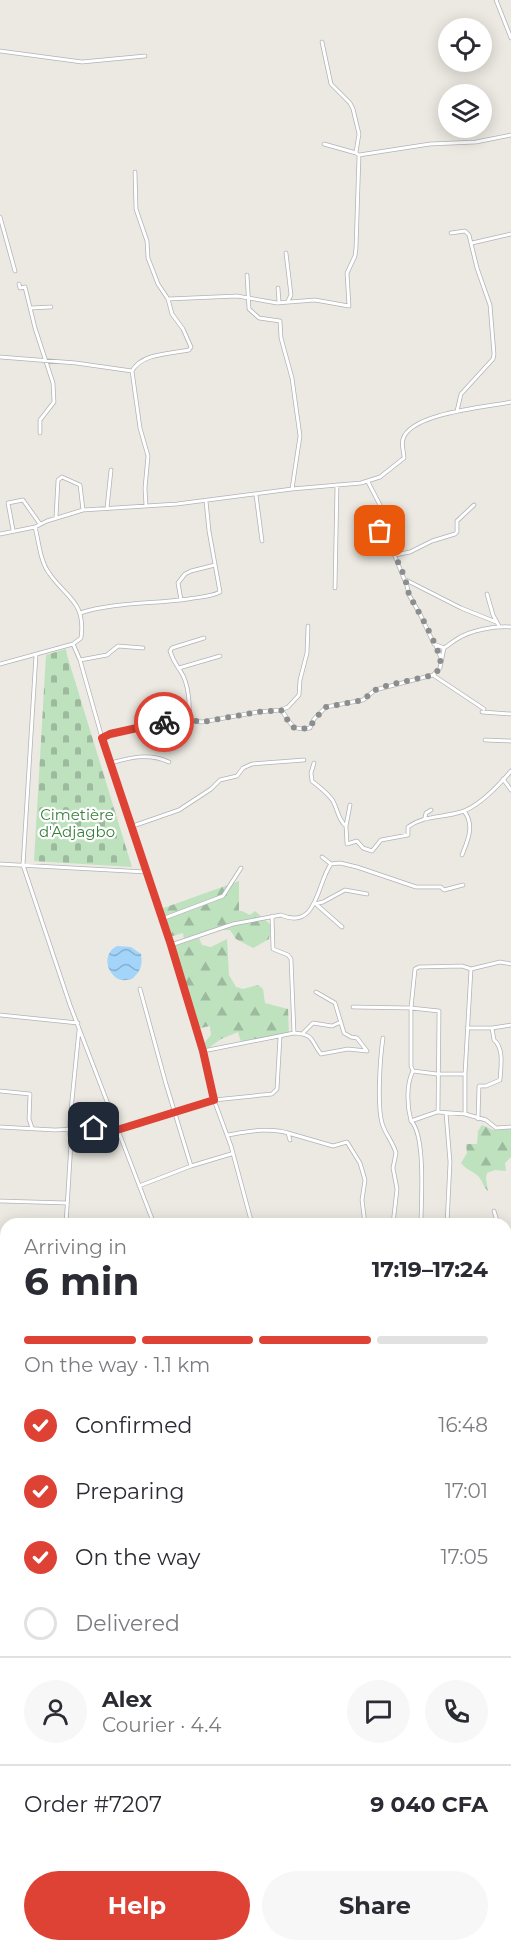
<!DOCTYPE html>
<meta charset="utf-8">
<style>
:root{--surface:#fff;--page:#f7f7f7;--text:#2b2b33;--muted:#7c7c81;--line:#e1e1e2;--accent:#dd4235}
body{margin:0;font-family:Montserrat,sans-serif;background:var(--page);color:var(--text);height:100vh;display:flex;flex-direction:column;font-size:22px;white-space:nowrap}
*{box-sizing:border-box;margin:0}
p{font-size:20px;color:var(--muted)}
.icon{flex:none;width:33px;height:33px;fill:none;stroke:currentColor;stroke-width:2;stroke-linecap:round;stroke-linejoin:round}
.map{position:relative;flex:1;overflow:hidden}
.details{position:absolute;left:0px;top:1218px;width:512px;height:734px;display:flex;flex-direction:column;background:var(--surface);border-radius:18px 18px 0 0;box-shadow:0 3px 15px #0003}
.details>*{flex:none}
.tools{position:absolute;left:438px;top:18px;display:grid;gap:12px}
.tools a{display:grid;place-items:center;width:54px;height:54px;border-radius:50%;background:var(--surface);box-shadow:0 3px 15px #0003;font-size:30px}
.pin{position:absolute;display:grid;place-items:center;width:51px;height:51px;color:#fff;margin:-26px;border-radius:12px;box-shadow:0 3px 9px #0006}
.courier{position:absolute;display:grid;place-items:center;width:60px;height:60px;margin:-30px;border:4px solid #dd4235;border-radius:50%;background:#fff;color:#222;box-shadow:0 2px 8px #0007}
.head em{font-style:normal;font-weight:700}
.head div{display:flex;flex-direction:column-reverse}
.head{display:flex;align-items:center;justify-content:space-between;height:102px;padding:0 24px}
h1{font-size:39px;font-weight:700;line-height:45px}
.bar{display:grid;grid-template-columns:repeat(4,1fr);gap:9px 6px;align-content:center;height:72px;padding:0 24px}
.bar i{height:8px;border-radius:4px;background:var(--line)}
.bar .on{background:var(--accent)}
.bar p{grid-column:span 4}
.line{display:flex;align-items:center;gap:15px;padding:0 24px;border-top:2px solid var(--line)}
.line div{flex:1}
.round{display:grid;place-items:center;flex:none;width:63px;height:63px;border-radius:32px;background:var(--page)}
ol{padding:0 24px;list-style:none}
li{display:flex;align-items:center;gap:18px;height:66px}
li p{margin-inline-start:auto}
li .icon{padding:6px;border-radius:50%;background:var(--accent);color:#fff;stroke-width:4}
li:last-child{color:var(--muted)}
li i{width:33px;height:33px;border:3px solid var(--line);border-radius:50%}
.button{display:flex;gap:12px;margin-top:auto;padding:12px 24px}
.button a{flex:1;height:69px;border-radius:36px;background:var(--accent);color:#fff;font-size:24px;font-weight:700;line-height:69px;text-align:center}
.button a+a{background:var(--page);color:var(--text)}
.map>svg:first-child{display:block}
.forest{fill:url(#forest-firs)}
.cemetery{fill:url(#cemetery-stones)}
.water{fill:url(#water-waves)}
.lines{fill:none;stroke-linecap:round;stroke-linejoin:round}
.street-casing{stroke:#b1b3b8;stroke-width:4.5}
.street{stroke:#fff;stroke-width:3}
.done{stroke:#8c8e8e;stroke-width:6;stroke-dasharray:0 10.8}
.route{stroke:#dd4235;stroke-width:8}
.labels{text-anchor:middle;stroke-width:4.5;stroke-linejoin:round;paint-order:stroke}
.park-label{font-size:15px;fill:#39803c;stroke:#fff}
</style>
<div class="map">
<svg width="511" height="1951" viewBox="0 0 511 1951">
<defs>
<pattern id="forest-firs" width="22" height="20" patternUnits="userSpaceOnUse" patternTransform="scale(1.5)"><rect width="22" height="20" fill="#bee2be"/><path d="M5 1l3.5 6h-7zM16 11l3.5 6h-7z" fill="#9dba9e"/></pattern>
<pattern id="cemetery-stones" width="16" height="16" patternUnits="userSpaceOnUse" patternTransform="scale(1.5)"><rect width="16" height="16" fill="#bee2be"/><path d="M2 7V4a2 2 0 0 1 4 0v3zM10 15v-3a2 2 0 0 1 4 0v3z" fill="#9dba9e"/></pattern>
<pattern id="water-waves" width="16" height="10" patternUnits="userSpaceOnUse" patternTransform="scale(1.5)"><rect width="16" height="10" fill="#a3d4f9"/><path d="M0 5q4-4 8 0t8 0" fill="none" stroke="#88afcd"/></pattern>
</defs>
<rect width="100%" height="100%" fill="#ebe9e1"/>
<!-- forest -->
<path class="forest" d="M239 881V911H242L250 915 255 911 271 925 269 939 253 948 236 939 230 930H216L184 940 183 933 166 938 158 910Z
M199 938 202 945 211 947 227 939 229 975 236 987 243 989 258 985 263 989 265 1003 288 1009 289 1034 242 1045 238 1032 221 1039 207 1049 204 1043 211 1035 210 1026 196 1029 170 950 172 947Z
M482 1125 493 1130 511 1129V1157L505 1163 506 1171 495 1170 487 1173 486 1178 488 1191C483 1187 482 1179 477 1175 470 1170 467 1170 461 1163L467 1153 466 1144H477L478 1131Z"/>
<!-- cemetery -->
<path class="cemetery" d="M66 649 67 655 132 867 34 861 46 655Z"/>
<!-- water -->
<path class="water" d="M117 946 131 947 141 954C143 965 140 972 132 979 127 980 122 981 118 979 105 971 103 953 117 946Z"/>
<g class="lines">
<!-- street casing -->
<g class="street-casing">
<path id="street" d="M496 0 511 38
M322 42 331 84 350 103 353 109 359 134 356 152
M0 51 82 62 145 56
M324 144 356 153 359 155 430 144 476 142 511 135
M135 172 136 209 147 241 148 258 158 284 168 299 172 314 183 329 191 347 189 350C170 354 142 353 132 371L140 428 148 456 145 488 146 506
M0 217 15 271
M451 233 465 231 469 235 477 268 490 305 494 354 493 359 461 394 457 411
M472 243 511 234
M286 253 291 295 288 301
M247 275 249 309 259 318 280 321 281 338 292 378 300 436 292 489
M19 284 20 288 25 287 35 328 53 383 54 402 40 420V433
M278 288 279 302
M168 299 237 296 277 303 315 300 349 306 347 273 355 256 356 248 359 155
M31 308 51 307
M0 357 76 363 132 371
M368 482 380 505 378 523 380 531 394 554 407 586 409 595 420 614 434 644 444 648C449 645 452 642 457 639 471 630 494 626 511 627
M256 495 262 541
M107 508 111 470
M56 517 58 480 62 477 80 485 83 510
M35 527 47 521 83 510 177 504 292 489 361 483 380 477 404 458C404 452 401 445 403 439 411 413 487 407 511 402
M13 530 8 503 23 500 40 524
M0 534 35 527C39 542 40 561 49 573 66 598 86 601 81 638L73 644 0 664
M395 555 410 552 432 541 455 534 457 532V521L474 505
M406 580 461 608 496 622
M335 588 337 485
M487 594 493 615 499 626
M181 600 178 583 185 574 191 571 215 565
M80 613C114 602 152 604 188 599 199 597 211 597 220 592L209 531 206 501
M73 644 80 660 102 738 171 945 203 1051 214 1100 231 1146 252 1224
M436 646 441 658
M36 655 23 865 70 1005 154 1224
M80 660 107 655 118 646 143 648
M179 668 220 656
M433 675 484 709
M282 711C292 724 290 731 310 728L314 719 326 707 363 700 375 690 433 675 440 668 444 648
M482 712 511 714
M189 720C190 706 189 684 181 672 176 664 173 661 170 651L172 648 204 638
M102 738 110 734 171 721 189 720 202 722 258 712 281 710 288 707 299 695 300 680 307 653 308 626
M485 740 511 741
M111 763C131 757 150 753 169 762
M314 763 311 773 312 781C319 787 328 793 333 801 338 810 338 820 346 826
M503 779 511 790
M350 805 346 826 347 844 357 841 363 848 372 851 381 840 408 835V827C424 815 442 818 461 812 478 807 499 785 511 771
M425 817 426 813 431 810
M133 826 179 810 211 789 220 780 237 776 243 768 252 764 304 760
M462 855C468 840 475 825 464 811
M322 857 331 864
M0 864 146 872
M315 904 323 902 345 890 367 894
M317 905 342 927
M162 919 223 896 241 868
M171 945 233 924 281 915C318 931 317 882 331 864L340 863 357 867 416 887H441L444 890 463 885
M140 989 166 1084 191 1166
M316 992 335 1003 344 1033 351 1037 357 1038 367 1051
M353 1007 411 1008 439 1011 438 1112 465 1114 486 1120 496 1128 511 1127
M0 1015 78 1023
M467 1028H492L511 1025
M294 1033C315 1034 311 1042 321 1054L348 1049 367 1051
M303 1033 313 1023 332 1026 341 1022
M383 1038C380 1058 377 1105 382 1123 385 1134 393 1142 396 1153L393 1168 397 1189 393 1224
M203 1051 294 1033 291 959 288 955 273 949 272 916
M465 1074H437L413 1071 411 1066V1008L415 969 419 967 462 966 471 969 500 962 511 964
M0 1091 30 1094 29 1119 32 1128
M446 1113 450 1162 447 1224
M465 1114V1074L471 969
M478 1119 479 1086H486L500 1080C501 1066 504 1048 494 1040L492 1028
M411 1121C407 1106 406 1084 413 1071
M0 1127 55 1130 94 1128 117 1130 214 1100 272 1094 277 1089 280 1037
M288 1133 333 1146 347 1142 360 1163 365 1180 362 1200 365 1224
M227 1135C246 1132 269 1127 288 1133L290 1140
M139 1186 191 1166 231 1154
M0 1201 67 1203
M494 1211 498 1224
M66 1224 71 1143 69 1130 79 1030
M421 1224C421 1202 426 1135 411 1121L437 1112
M0 1256H6
M506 1280 511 1281
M0 1406 6 1405
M506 1416 511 1415
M0 1448 6 1446
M506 1484 511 1483
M0 1532 6 1554
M0 1576 6 1574
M511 1591 507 1595 511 1600
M506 1664 511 1663
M0 1674 6 1695
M506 1691 511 1690
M0 1698H6
M511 1745V1749
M0 1747 6 1745
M0 1835 6 1855
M506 1844H511
M34 1946 35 1951
M154 1946 156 1951
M407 1946 408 1951
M470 1946 472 1951
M228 1951 230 1946
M331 1951 349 1946
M486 1951 504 1946"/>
</g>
<!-- street -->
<use href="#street" class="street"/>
</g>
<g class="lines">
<!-- done -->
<path class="done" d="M164 722 189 720 202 722 258 712 281 710 292 727 298 729 310 728 314 720 326 707 363 700 375 690 389 685 429 676C433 674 438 672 440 667 445 656 416 607 409 595 405 571 392 550 380 531"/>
<!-- route -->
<path class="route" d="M94 1128 117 1130 214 1100 203 1051 171 945 102 738 110 734 164 722"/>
</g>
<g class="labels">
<!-- park labels -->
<g class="park-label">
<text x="77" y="820">Cimetière<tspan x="77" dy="17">d'Adjagbo</tspan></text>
</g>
</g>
</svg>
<div class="tools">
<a><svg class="icon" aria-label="locate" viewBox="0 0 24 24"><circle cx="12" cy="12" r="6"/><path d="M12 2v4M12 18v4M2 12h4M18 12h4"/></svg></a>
<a><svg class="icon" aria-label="layers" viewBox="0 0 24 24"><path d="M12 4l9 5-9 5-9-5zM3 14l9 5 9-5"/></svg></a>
</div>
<div class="pin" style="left:380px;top:531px;background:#ea580c"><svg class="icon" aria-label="bag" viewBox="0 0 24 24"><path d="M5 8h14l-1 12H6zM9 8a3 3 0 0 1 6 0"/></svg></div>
<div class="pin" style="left:94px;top:1128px;background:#1f2937"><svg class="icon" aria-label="home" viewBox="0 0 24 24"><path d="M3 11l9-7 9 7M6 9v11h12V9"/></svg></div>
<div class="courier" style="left:164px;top:722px"><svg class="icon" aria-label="bike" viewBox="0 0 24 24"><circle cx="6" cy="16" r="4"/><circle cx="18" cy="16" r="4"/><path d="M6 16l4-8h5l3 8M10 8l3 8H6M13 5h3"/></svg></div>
<section class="details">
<div class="head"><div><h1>6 min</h1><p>Arriving in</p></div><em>17:19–17:24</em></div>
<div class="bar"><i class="on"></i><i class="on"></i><i class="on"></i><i></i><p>On the way · 1.1 km</p></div>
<ol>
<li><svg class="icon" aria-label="check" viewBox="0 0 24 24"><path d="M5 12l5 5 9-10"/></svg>Confirmed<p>16:48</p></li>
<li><svg class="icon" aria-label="check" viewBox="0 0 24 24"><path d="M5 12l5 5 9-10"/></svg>Preparing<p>17:01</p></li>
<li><svg class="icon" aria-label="check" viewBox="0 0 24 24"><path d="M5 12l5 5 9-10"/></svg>On the way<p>17:05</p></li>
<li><i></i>Delivered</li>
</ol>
<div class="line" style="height:108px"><a class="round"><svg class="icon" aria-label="person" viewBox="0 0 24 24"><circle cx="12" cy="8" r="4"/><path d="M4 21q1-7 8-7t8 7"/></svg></a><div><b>Alex</b><p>Courier · 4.4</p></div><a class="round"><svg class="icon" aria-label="chat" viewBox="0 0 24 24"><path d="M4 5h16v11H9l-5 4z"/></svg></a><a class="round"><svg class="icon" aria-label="phone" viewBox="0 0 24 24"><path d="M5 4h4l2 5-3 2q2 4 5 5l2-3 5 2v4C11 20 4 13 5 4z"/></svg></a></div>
<div class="line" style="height:78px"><div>Order #7207</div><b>9 040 CFA</b></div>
<div class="button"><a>Help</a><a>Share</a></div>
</section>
</div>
